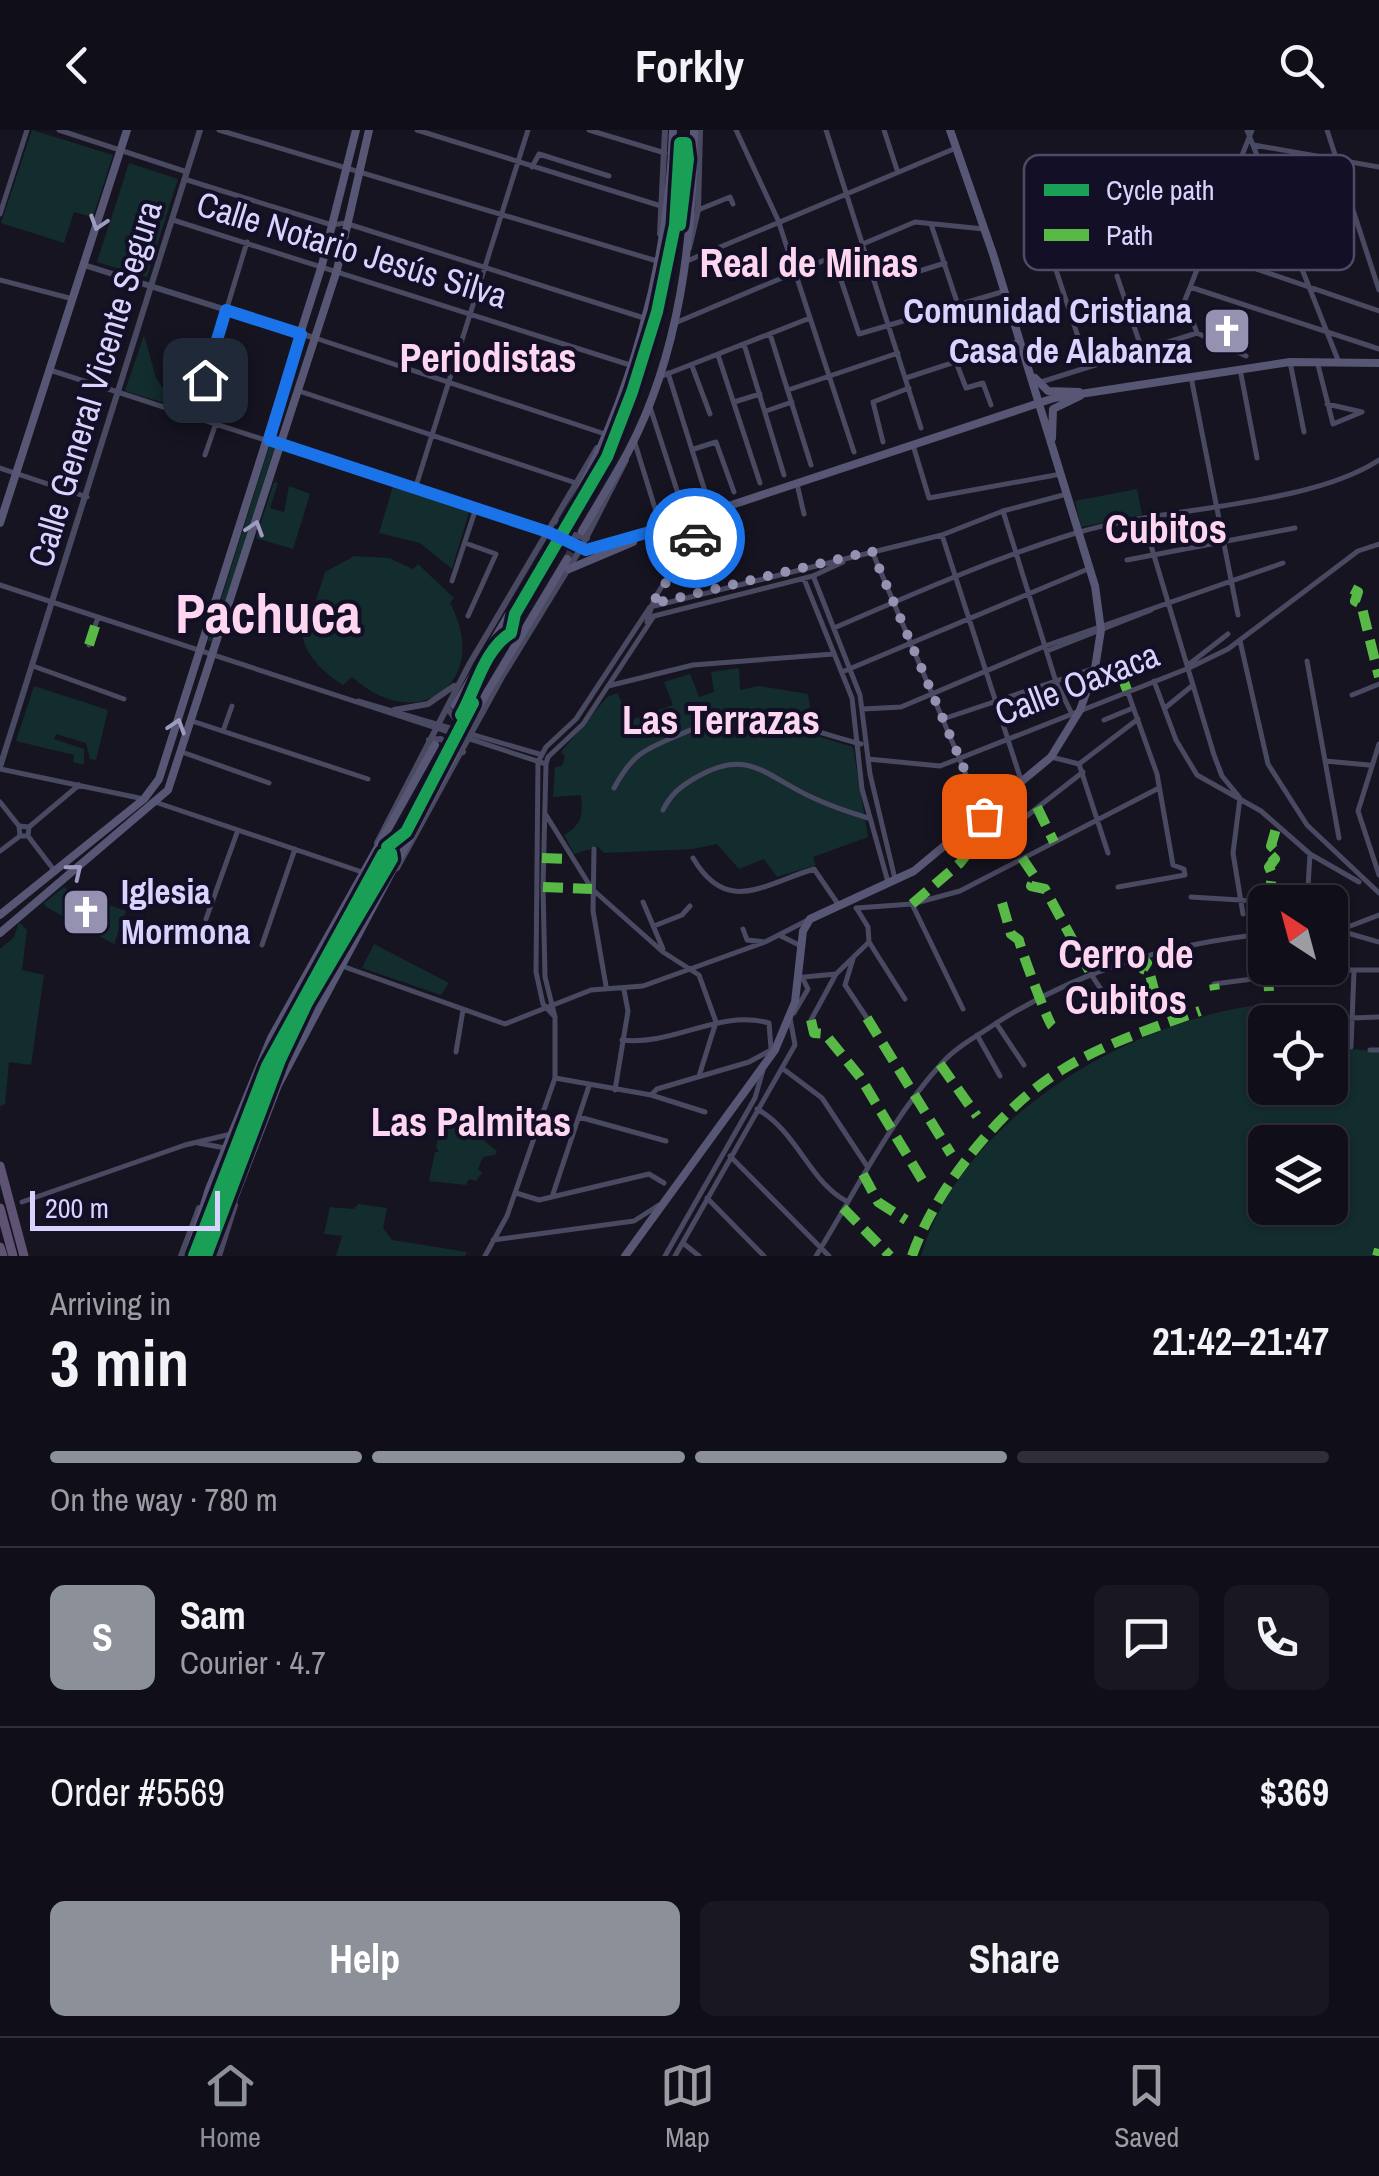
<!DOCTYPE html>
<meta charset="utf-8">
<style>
:root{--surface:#100f19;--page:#191822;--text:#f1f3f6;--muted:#9c9ca2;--line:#302f38;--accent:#8c9099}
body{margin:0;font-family:"Archivo Narrow",sans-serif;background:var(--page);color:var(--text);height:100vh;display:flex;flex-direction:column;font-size:38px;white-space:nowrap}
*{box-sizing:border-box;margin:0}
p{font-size:32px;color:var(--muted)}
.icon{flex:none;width:55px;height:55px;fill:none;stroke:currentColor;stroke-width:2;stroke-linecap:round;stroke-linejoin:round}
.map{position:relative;height:1126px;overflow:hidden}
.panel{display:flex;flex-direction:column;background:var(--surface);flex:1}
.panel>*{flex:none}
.needle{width:65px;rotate:324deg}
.controls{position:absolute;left:1248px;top:755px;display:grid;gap:20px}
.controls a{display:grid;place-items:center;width:100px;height:100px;border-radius:15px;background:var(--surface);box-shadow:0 2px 8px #0004,0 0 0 2px var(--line);font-size:50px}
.scale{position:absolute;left:30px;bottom:25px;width:190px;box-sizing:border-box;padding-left:10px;border:5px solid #d9d4ff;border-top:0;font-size:28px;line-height:35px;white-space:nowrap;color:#d9d4ff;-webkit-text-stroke:8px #130f26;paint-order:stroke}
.pin{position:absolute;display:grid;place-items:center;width:85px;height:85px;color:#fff;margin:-42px;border-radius:20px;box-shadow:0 5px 15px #0006}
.courier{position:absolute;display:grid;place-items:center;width:100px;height:100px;margin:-50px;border:8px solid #1a73e8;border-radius:50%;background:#fff;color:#222;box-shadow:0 2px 12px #0007}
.head em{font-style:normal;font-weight:800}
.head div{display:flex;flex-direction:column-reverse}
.head{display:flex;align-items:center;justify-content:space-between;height:170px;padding:0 50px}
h1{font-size:65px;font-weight:800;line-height:75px}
.bar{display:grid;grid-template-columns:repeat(4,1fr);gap:15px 10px;align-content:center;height:120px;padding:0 50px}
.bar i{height:12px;border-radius:8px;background:var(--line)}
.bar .current{background:var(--accent)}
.bar p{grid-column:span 4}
.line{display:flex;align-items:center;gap:25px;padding:0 50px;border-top:2px solid var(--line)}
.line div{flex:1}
.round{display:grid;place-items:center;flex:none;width:105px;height:105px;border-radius:15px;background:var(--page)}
.cta{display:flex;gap:20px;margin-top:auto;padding:20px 50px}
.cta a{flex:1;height:115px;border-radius:15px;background:var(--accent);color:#fff;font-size:40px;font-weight:800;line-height:115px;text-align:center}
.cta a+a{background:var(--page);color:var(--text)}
header{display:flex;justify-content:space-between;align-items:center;height:130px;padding:0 50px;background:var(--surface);font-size:45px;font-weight:800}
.tabs{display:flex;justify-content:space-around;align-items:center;height:140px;border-top:2px solid var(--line);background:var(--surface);font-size:28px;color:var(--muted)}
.tabs a{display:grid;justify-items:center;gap:5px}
.tabs .current{color:var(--accent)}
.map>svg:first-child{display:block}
.green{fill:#132c2d;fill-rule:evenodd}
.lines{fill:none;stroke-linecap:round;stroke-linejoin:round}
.secondary-tunnel{stroke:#333142;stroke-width:8;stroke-dasharray:8 4;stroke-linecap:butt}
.minor{stroke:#4a4962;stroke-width:5}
.tertiary{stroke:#4a4962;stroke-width:6}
.secondary{stroke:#575674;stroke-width:8}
.primary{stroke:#5e5373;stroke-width:9}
.quiet{stroke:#58b947;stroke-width:10;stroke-dasharray:20 10;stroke-linecap:butt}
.cycleway-casing{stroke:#130f26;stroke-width:19}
.cycleway{stroke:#1a9f57;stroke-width:12}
.oneway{stroke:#9e9bc0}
.done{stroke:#9591b1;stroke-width:10;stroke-dasharray:0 18}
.route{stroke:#1a73e8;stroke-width:12}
.labels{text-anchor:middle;stroke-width:8;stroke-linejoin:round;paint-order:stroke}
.street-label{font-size:35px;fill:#d9d4ff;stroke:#130f26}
.poi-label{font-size:35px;font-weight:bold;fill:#d9d4ff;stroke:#130f26;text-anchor:end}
.quarter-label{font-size:40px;font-weight:bold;fill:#ffd6f0;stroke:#130f26}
.town-label{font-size:55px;font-weight:bold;fill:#ffd6f0;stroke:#130f26}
.key{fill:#130f26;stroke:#4e4a67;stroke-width:2.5}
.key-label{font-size:28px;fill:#d9d4ff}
</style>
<header><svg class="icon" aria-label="back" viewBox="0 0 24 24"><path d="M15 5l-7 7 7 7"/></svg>Forkly<svg class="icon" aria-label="search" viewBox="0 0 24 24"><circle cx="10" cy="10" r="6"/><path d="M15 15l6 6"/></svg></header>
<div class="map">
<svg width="1379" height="1126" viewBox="0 0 1379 1126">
<rect width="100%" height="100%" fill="#161421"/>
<!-- green -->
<path class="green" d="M32 0 113 25 93 87 74 82 64 113 1 93Z
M129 33 178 49 147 147 97 132Z
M144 205 156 248 175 276 125 261Z
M270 314 275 316 213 512 208 511Z
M274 352 278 353 270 378 284 382 289 356 310 364 293 419 256 408Z
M393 356 469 382 452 439 420 413 379 403Z
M1137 359 1142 385 1081 397 1075 371Z
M354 426 389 428 413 439 418 434 454 468 450 473C492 550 420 608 352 547L343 555C325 544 298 520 303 496L309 493 325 442Z
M739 538 740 560 759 556 808 564 814 605 853 617 868 707 813 727 816 735 777 747 764 729 739 739 717 714 693 719 604 723 598 717 574 724 564 705C582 694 583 686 581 665L553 667 555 637 562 636 565 626 561 622 607 567 617 563 631 590 673 575 664 552 690 544 699 567 714 562 711 542Z
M34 556 108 580 96 630 90 629 86 613 56 604 54 609 84 619V635L73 632 74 625 16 611Z
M64 757 74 764 67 788 98 798 106 774 126 781 114 814 46 777 44 773Z
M19 792 27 800 22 840 44 845 31 935 9 932 5 974 0 976V819L14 807Z
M374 814 449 853 441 865 362 838Z
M1251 876 1282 892H1265V958H1330V916L1379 922V1126H921C961 991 1119 897 1251 876ZM1265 1012H1330V1078H1265Z
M448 985 490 993 494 998 483 1010 497 1021 495 1025 483 1027 478 1039 482 1043 476 1051 469 1049 466 1055 429 1051 435 1022H439L436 1017 441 990 447 991Z
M358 1074 387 1078 383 1098 392 1110 467 1122 465 1126H336L342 1106 324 1104 330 1077 354 1079Z"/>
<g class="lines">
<!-- secondary-tunnel -->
<path class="secondary-tunnel" d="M567 429 582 402"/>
<!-- minor -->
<path class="minor" d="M59 0 187 42
M219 0 657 131
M417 0 661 76
M589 0 665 23
M736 0 778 90 854 322
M826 0 921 298
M884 0 897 40
M1247 0 1338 230
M1327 0 1379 160
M1254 15 1379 37
M532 37 539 24 609 46
M184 49 332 95 345 93 644 188
M698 80 730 67 733 74
M0 84 27 0
M173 90 630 235
M931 94 958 175
M1204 121 1379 181
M833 126 859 204 1005 161
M687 131 956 18
M1056 140 1088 237
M907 145 945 133
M1117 146 1142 220
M0 150 73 169
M1190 157 1379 219
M675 193 915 92 984 99
M1197 203 1185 170 1252 0
M1197 203 1246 226
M770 204 811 335
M315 208 605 304
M744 214 784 345
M718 225 760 353
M1317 231 1333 294 1362 282
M956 232 966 258 983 253 991 275
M1290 232 1304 302
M692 236 710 284
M1240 239 1257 328
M50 240 548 402
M668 243 708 371
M662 246 810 188
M1191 247 1238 485
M906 248 1019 211
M1041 252 1197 203
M788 260 898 223
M299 261 576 353
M734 272 760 264
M1327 274 1362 282
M650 277 683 379
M766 281 792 272
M194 286 247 112
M634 310 658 388
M883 312 873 272 909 258
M913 315 929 368 1061 344
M694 319 716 312 734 362
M205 325 216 293
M0 338 87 367
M797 354 804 384
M416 356 528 0
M1003 381 1056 552 1071 582
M1143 389 1214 625 1222 646 1240 668 1233 723 1243 784
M942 405 1021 650
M465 413 496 424 468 486
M872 421 983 685
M1127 430 1295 398
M814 448 860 565 870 644 895 749
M804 449 852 568 862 659 888 752
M452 451 476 378
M0 455 546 634
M647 492 654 469 706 386
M834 498C913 464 994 428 1076 403 1162 377 1307 377 1379 330
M1240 511 1268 634 1307 695 1379 763
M89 515 98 487
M1047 521 1151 480
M1307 531 1339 708
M1188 535 1228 504
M33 536 124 569
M842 542 1088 439
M1154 551 1176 610 1197 645 1261 681 1310 724 1359 752
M608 556 693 535 834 524
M1127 560 1157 644 1173 735 1184 739 1185 745
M1352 565 1379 554
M358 571 539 624
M1165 578 1193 555
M863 579 901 577 1045 516 1283 433
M943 589 1095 538
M1104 590 1133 578
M192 591 368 649
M223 601 232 576
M1379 614 1358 681 1379 745
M182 622 269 653
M1051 627 1079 634 1108 723
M868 629 940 636 1189 538 1228 519 1358 421 1379 414
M1325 631 1369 635
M546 634 548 627 583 594 654 486 813 446 843 432
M1079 634 1138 589
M0 639 144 669
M614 658C633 623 644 620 679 605 752 572 789 595 861 614
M0 672 19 696
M155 672 362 742
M663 680C671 664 680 657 695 648 748 617 764 645 809 666 828 675 848 682 868 688
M546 685 592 759 663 822 699 845 716 892 699 946
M1019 692 1083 642
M29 697 28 706H20L19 696 29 697 79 655
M28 706 54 740
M594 719 593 781 606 856
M0 721 20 706
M1310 724 1308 757 1312 772
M693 728C727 786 764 754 814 739L838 774
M1118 757 1185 745
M1191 767 1273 772
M643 772 663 819
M912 774 963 879
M856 778 912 774 960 761 1159 658
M857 779 868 797 869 812
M206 789 238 700
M654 796 682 785 690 776
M1330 798 1379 812
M1345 798 1379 785
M743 799 747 810 765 812
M781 806 801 816
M869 812 905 869
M262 815 295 719
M853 829 845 855 867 888
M342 836 505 894 591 860 643 856 765 812 808 790
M1091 844 1118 885
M804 847 836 844
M1214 854 1321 840H1379
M794 883 808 859 802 847
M555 887 543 874 536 842 538 632 546 617 576 589 650 477 942 405 1003 381 1067 364
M1324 889 1379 887
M811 890 836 844 869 812
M996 893 1024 935
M977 905 1000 946
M622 910C674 916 718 879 769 893L771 919
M1351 917 1354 841
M1370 920H1379
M456 922 463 880
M782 938 822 968 867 1036
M555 948 651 965 705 982
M615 960 628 881 624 860
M651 965 657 959 749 932 773 919
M757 979C797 1001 809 1051 846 1071
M579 987 666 1011
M198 1013 225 1018
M730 1026 829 1126
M516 1063 539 1070 649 1044 664 1053
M552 1067 589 956
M707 1068 764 1126
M22 1072 185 1015 231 1004
M493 1110 634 1091 659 1075
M683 1113 699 1126
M485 1126 507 1086 555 948V887L545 847 543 757 546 634
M665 1126 755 968 763 940
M675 1126 795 915 790 888
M816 1126C856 1061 890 990 942 933 957 916 979 905 998 892 1080 840 1168 814 1265 804"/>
<!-- tertiary -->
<path class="tertiary" d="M660 104 665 0
M689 118 698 80 700 0
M84 135 315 208
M555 390 570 404 587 408
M447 578 458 592 473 594 479 589
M394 580 428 574 454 556
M429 610 441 609 463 622
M0 637 200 0
M377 713 470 533 597 318
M397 738 502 547 581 418 626 330
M181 1126 199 1078
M219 1126 235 1075"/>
<!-- secondary -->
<path class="secondary" d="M1035 248 1048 261 1079 262
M1052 308 1053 279 1080 266
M564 390C630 274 669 134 673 0
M0 393 127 0
M582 401C597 375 614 348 628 322 680 223 693 109 694 0
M548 402 586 420H596L1054 268 1290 232 1379 233
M569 439 633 412
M455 576 549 416
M471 589 567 429
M0 785 144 669 159 649 322 135 356 0
M0 803 168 660 337 140 369 0
M188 1126 209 1059 271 908 435 615
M212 1126 278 955 455 623
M625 1126 775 920 795 872 803 801 810 789 914 741 1051 627 1080 580 1095 538 1101 500 1095 456 993 124 950 0"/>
<!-- primary -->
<path class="primary" d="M0 1036 24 1126
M0 1078 13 1126
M0 1117 3 1126"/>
<!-- quiet -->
<path class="quiet" d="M1352 459 1358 462 1355 471 1361 474 1379 547
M89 515 98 487
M1121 544 1127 560
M1037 677 1054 712
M542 728 571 729
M1022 728 1035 747 1031 756 1045 759 1091 844
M543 757 592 759
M1269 771 1272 744 1269 737 1275 729 1270 724 1275 720 1271 716 1277 695
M1002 773 1011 804 1019 810C1020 818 1048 892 1052 896
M912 774 960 733 1002 679 999 674
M1140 825 1147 833 1143 839 1149 841 1157 871
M1268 846 1269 861
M1214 854 1215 860
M867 888 951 1024
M811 890 814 903 825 904 860 947 927 1058
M940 934 977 986
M863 1044 878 1072 906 1090
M843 1078 890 1126
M912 1126C935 1059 1003 974 1065 938 1106 913 1155 897 1200 881
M1377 1126 1379 1119"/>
<!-- cycleway casing -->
<g class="cycleway-casing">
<path id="cycleway" d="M461 585C476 559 484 519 511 503L515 484 607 327 632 262 657 182 675 95 680 13H686L688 29 680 95H675
M387 717 406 702 473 573
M194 1126 267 936 383 724 391 723 392 729 307 873 280 930 206 1126"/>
</g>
<!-- cycleway -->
<use href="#cycleway" class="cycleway"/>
</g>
<!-- one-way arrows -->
<defs><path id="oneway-chevron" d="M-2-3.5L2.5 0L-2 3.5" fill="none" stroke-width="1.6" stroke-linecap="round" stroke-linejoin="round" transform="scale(2.5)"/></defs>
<g class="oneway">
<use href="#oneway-chevron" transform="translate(98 93) rotate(108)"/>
<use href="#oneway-chevron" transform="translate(255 398) rotate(-72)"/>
<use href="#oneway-chevron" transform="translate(177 596) rotate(-72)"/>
<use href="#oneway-chevron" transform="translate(75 741) rotate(-39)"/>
</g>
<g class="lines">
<!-- done -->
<path class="done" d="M695 408 652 474 872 421 984 686"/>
<!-- route -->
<path class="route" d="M205 250 226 180 301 204 269 310 548 402 586 420 706 386 695 408"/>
</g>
<!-- icons -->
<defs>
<g id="church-square" transform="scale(2.5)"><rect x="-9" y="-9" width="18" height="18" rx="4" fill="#9591b1" stroke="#130f26"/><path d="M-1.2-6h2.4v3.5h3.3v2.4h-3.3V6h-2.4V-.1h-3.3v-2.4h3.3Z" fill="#fff"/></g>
</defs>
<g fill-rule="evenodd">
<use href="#church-square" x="1227" y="201"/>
<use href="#church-square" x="86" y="782"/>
</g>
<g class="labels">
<!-- street labels -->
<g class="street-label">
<text transform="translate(352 120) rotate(17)" y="12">Calle Notario Jesús Silva</text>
<text transform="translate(95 254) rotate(-73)" y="12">Calle General Vicente Segura</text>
<text transform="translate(1077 554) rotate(-21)" y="12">Calle Oaxaca</text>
</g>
<!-- poi labels -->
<g class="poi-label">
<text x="1192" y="193">Comunidad Cristiana<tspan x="1192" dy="40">Casa de Alabanza</tspan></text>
<text x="121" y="774" text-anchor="start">Iglesia<tspan x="121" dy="40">Mormona</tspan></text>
</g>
<!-- quarter labels -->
<g class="quarter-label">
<text x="809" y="147">Real de Minas</text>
<text x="488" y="242">Periodistas</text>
<text x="1166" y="413">Cubitos</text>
<text x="721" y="604">Las Terrazas</text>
<text x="1126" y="838">Cerro de<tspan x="1126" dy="46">Cubitos</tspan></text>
<text x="471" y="1006">Las Palmitas</text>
</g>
<!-- town labels -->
<g class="town-label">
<text x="268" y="503">Pachuca</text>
</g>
</g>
<!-- legend -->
<rect x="1024" y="25" width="330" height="115" rx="15" class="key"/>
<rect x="1044" y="54" width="45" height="12" fill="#1a9f57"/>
<rect x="1044" y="99" width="45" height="12" fill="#58b947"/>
<g class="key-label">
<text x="1106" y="70">Cycle path</text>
<text x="1106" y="115">Path</text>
</g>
</svg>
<div class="controls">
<a><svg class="needle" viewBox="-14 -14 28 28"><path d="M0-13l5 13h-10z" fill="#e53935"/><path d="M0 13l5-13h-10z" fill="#9c9ca2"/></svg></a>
<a><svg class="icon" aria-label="locate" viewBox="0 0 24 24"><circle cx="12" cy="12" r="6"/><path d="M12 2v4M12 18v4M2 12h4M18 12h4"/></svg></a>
<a><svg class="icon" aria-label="layers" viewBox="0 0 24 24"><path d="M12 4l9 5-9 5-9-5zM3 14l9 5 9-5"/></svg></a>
</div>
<div class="scale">200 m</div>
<div class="pin" style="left:984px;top:686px;background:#ea580c"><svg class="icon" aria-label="bag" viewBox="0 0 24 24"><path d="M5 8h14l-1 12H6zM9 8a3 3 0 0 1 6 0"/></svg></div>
<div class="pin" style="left:205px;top:250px;background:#1f2937"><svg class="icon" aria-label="home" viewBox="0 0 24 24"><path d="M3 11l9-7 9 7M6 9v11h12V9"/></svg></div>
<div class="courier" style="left:695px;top:408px"><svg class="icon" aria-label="car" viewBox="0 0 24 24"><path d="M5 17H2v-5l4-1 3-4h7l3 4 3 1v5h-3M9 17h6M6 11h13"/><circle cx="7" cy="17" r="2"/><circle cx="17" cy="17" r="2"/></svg></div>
</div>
<section class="panel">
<div class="head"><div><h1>3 min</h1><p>Arriving in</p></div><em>21:42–21:47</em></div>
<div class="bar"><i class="current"></i><i class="current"></i><i class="current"></i><i></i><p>On the way · 780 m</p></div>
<div class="line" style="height:180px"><b class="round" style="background:var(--accent);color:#fff">S</b><div><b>Sam</b><p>Courier · 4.7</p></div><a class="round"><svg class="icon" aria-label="chat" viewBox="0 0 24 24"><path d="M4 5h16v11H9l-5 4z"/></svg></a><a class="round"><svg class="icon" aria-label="phone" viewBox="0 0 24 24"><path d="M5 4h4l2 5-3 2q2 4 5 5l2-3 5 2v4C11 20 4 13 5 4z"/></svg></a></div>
<div class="line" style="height:130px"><div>Order #5569</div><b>$369</b></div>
<div class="cta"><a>Help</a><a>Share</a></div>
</section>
<nav class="tabs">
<a class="current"><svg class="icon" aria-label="home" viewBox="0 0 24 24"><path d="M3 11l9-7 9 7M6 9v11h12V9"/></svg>Home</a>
<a><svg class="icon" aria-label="map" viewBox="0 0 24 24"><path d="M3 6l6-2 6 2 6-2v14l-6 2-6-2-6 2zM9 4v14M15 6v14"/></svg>Map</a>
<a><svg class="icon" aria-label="saved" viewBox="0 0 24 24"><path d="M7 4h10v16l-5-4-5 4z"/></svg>Saved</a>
</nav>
